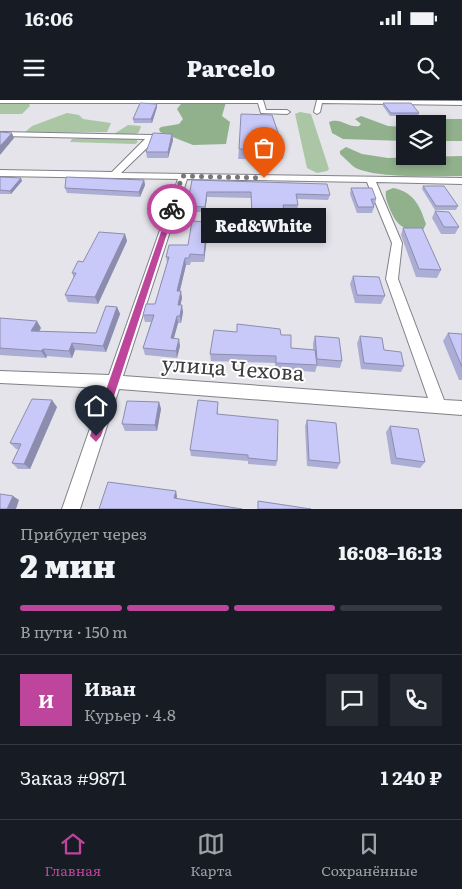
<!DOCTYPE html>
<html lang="ru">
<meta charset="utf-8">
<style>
:root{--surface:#171b24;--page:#242831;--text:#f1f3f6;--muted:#9ea1a6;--line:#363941;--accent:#bd469c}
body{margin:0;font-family:Literata,serif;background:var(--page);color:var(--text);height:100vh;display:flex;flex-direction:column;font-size:19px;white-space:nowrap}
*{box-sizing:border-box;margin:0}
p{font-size:16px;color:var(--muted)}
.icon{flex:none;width:28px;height:28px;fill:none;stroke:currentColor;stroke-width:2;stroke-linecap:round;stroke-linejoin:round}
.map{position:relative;height:409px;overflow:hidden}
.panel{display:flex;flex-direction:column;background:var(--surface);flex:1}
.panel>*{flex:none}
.fabs{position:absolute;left:396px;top:15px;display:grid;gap:10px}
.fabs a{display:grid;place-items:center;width:50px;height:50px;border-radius:0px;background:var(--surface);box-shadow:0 2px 8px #0003;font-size:25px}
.pin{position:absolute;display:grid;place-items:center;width:42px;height:42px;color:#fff;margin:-51px -21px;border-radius:50% 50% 50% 0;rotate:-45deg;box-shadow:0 0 5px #0007}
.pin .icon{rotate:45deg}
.courier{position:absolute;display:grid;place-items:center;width:50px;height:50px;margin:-25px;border:4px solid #bd469c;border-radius:50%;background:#fff;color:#222;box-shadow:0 1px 6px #0007}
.bubble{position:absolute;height:35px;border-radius:0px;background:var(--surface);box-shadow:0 2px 8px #0003;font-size:16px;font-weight:800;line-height:35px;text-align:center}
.overview em{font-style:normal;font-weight:800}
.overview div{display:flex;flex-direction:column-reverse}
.overview{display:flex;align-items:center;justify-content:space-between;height:85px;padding:0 20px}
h1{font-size:32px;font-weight:800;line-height:38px}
.bar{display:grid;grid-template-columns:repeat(4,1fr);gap:8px 5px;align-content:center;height:60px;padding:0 20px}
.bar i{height:6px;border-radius:4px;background:var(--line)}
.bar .current{background:var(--accent)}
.bar p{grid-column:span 4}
.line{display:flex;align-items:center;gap:12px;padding:0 20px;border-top:1px solid var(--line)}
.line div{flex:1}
.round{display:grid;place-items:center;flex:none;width:52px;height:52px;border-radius:0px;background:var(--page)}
.status{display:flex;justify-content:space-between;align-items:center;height:35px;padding:0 25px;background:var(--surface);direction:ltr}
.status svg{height:14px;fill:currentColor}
header{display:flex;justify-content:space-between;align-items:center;height:65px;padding:0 20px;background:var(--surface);font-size:22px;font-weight:800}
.dock{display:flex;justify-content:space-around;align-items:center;height:70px;border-top:1px solid var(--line);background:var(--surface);font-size:14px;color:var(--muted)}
.dock a{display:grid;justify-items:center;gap:2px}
.dock .current{color:var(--accent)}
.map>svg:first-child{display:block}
.green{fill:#aac6a5}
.forest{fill:#90b18b}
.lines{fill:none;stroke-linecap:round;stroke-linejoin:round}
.street-casing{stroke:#818187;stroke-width:2}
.street{fill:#fff;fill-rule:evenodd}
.wall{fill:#acadd5}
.shaded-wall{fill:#8c8dae}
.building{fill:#c8c9f8;stroke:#8c8dae}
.route{fill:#bd469c}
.done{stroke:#77777a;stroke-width:5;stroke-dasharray:0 9}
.labels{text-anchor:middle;stroke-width:4;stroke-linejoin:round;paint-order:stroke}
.near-street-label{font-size:21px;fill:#3c3c3e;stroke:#fff}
</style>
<div class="status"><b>16:06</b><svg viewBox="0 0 49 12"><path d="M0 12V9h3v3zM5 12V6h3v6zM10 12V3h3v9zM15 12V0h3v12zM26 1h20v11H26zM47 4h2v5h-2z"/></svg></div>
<header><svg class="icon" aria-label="menu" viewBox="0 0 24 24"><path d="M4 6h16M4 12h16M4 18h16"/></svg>Parcelo<svg class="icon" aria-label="search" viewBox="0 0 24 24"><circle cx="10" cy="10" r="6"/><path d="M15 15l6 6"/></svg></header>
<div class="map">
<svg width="462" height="409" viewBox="0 0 462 409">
<rect width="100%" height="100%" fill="#e4e4ea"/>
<!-- green -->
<path class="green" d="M28 2 30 6 22 14H0V3Z
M300 12 311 14 329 69 327 71 317 73 307 68 295 14Z
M67 13 79 15 83 19 111 23 107 32 24 33 32 26Z
M128 25 141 26 139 32 134 36 138 42 135 44 70 42 72 39 111 36Z"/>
<!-- forest -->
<path class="forest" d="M192 2H226L222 16 230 22 226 44 193 45 160 32 159 29 161 27 179 24 183 19 177 9 181 4Z
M361 16 388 26 405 27V41L343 39 332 33 329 22C340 17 348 28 359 26L361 24 355 19Z
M443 19H462V41H438V27L440 26Z
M346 47 362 54 388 58 462 56V76C437 76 375 79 354 67 349 63 345 58 340 54V51Z
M393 88C414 92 420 106 426 124L423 130C404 132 396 125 389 107 387 102 385 98 386 91Z"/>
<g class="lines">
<!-- street casing -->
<g class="street-casing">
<path id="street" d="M0 0H263L266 10H287L290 12 287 14 261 13 258 3H0Z
M317 0 462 1V5L322 3 320 12 317 14 314 12Z
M0 32 152 35V43L121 73 462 78V84L376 82 402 143 398 179 444 300 462 301V315L119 289 80 409H62L104 288 0 283V271L109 275 178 79 0 76V70L112 72 145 39 0 36ZM187 79 367 82 392 143 386 179 428 298 123 276Z"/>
</g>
<!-- street -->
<use href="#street" class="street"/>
</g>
<!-- wall -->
<path class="wall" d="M383 3 419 13 418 16H390L383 6Z
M157 7 152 23H134L133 19Z
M172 34 173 40 168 58H147L146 52Z
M239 49 284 50 283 59H238Z
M0 77 22 81 11 94H0Z
M144 80 145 85 140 97 67 93 65 88Z
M192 80 330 95 328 100 297 99 298 105 297 111 284 110 285 117 284 122H252L251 98 207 97 205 112H187V106Z
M423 86 458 106 456 110H435L422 89Z
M351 88 376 99 375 105H374V107L372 113H357L350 94Z
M435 111 459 127 455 134H441L432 118Z
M207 122 208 129 204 162H191L190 165H186L180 191 182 198 180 205 183 212 181 223H178L174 238 180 246 177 258 145 255 143 248 151 222H145L143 215 155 204 167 163 166 157 188 145Z
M403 128 441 170 437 178 416 177 401 135Z
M125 134 127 141 98 204 68 202 65 195 74 178 72 173 83 162Z
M353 176 385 196 381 204 355 203 350 184Z
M117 207 120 214 106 252 75 250 72 258 47 256 46 258 0 255V218L41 228 39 231 96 233Z
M237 232 281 235 291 248 313 250V243L315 236 342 261 340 268 317 266 315 272 275 269V263L211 261 210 254Z
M448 233 462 234V280H459L443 241Z
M360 236 404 266 401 272 361 269 357 243Z
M159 302 161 309 157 331H125L122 324Z
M218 302V314L277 361 276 366 248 364V361L191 356 190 350Z
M57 307 30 369H18L12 363 19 349H16L10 343Z
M307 320 340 363 337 369 307 366 305 326Z
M390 326 425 362 420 368 391 364 386 332Z"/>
<!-- shaded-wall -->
<path class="shaded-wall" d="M157 4V7L152 23 151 19Z
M12 33 14 38 0 55V46Z
M172 34 173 40 168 58V52Z
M21 78 22 81 11 94 10 91Z
M144 80 145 85 140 97 139 92Z
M207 92V97L205 112V107Z
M207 122 208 129 204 162V155Z
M125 134 127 141 98 204 95 197Z
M185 158 186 165 178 198 177 191Z
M181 191 182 198 179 212 178 205Z
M182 205 183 212 181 223 180 216Z
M117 207 120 214 106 252 103 246Z
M177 216 178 223 172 245 171 238Z
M37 221 41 228 35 238 31 231Z
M179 239 180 246 177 258 176 251Z
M72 243 75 250 72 258 69 251Z
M43 249 47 256 46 258 41 251Z
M52 300 57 307 30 369 24 364Z
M159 302 161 309 157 331 155 325Z
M176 391 177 396 176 403 174 398Z
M13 396 19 400 16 409H7Z"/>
<!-- building -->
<path class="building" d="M140 3 157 4 151 19H133Z
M383 3H411L419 13H391Z
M241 14 272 15 284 50 239 49Z
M0 32 12 33 0 46Z
M153 33 172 34 168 52H146Z
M0 77 21 78 10 91 0 90Z
M66 77 144 80 139 92 65 88Z
M192 80 327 84 330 95 296 94 298 105H283L285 117H252L251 92H207L205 107 187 106Z
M423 86H444L458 106H436Z
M351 88H372L376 99H371L374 107H358Z
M435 111 449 112 459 127H444Z
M192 121 207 122 204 155 190 154 189 158H185L177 191H181L178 205H182L180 216H177L171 238 179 239 176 251 143 248 154 215H143L146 204H155L169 157H166L169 145H188Z
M403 128H422L441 170 419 169Z
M99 132 125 134 95 197 65 195 76 173H72L78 161 83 162Z
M353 176 379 177 385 196 357 195Z
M106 206 117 207 103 246 72 243 69 251 43 249 41 251 0 248V218L37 221 31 231 96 233Z
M237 224 280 229 281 235H291V248L315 250 317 265 276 263V256L210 254 214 230 237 232Z
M448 233 462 234V267Z
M315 236 339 238 342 261 317 259Z
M360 236 382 238 384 250 401 252 404 266 364 263Z
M32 299 52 300 24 364 12 363 21 344 10 343Z
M198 300 218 302 217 314 278 320 277 361 248 358V355L190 350Z
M127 301 159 302 155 325 122 324Z
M307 320 336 323 340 363 309 360Z
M390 326 418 329 425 362 396 358Z
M108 382 176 391 174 398 242 409H99Z
M0 394 13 396 7 409H0Z
M258 401 311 409H258Z"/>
<!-- route -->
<path class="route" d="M172 107 175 109 101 336 96 342 90 336 169 109Z"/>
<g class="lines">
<!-- done -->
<path class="done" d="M172 109 182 76 264 78"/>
</g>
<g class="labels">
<!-- near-street labels -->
<g class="near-street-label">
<text transform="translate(233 269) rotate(4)" y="7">улица Чехова</text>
</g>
</g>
</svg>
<div class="fabs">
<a><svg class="icon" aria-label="layers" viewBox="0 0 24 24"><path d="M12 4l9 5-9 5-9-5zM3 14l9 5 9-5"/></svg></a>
</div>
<div class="pin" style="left:264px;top:78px;background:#ea580c"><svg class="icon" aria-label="bag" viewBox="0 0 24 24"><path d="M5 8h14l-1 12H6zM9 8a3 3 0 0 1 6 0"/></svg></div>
<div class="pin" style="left:96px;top:336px;background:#1f2937"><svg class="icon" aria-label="home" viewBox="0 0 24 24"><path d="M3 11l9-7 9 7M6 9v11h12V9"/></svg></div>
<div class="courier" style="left:172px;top:109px"><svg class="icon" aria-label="bike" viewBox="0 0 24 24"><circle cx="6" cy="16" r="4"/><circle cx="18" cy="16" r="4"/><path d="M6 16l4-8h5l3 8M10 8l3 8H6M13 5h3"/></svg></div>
<div class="bubble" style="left:201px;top:108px;width:125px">Red&amp;White</div>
</div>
<section class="panel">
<div class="overview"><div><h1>2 мин</h1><p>Прибудет через</p></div><em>16:08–16:13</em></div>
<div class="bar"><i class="current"></i><i class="current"></i><i class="current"></i><i></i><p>В пути · 150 m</p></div>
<div class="line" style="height:90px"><b class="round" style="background:var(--accent);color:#fff">И</b><div><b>Иван</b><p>Курьер · 4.8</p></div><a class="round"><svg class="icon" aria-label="chat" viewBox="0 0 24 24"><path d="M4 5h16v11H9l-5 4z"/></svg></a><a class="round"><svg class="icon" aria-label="phone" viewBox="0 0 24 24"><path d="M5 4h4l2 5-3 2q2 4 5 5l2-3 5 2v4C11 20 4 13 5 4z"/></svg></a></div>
<div class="line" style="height:65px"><div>Заказ #9871</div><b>1 240 ₽</b></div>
</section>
<nav class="dock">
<a class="current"><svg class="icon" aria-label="home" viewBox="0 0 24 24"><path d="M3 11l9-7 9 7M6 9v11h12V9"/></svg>Главная</a>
<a><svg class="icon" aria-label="map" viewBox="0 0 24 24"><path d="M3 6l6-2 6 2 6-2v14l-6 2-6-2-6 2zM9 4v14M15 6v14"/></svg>Карта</a>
<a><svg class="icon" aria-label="saved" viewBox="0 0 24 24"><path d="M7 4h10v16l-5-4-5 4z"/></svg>Сохранённые</a>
</nav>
